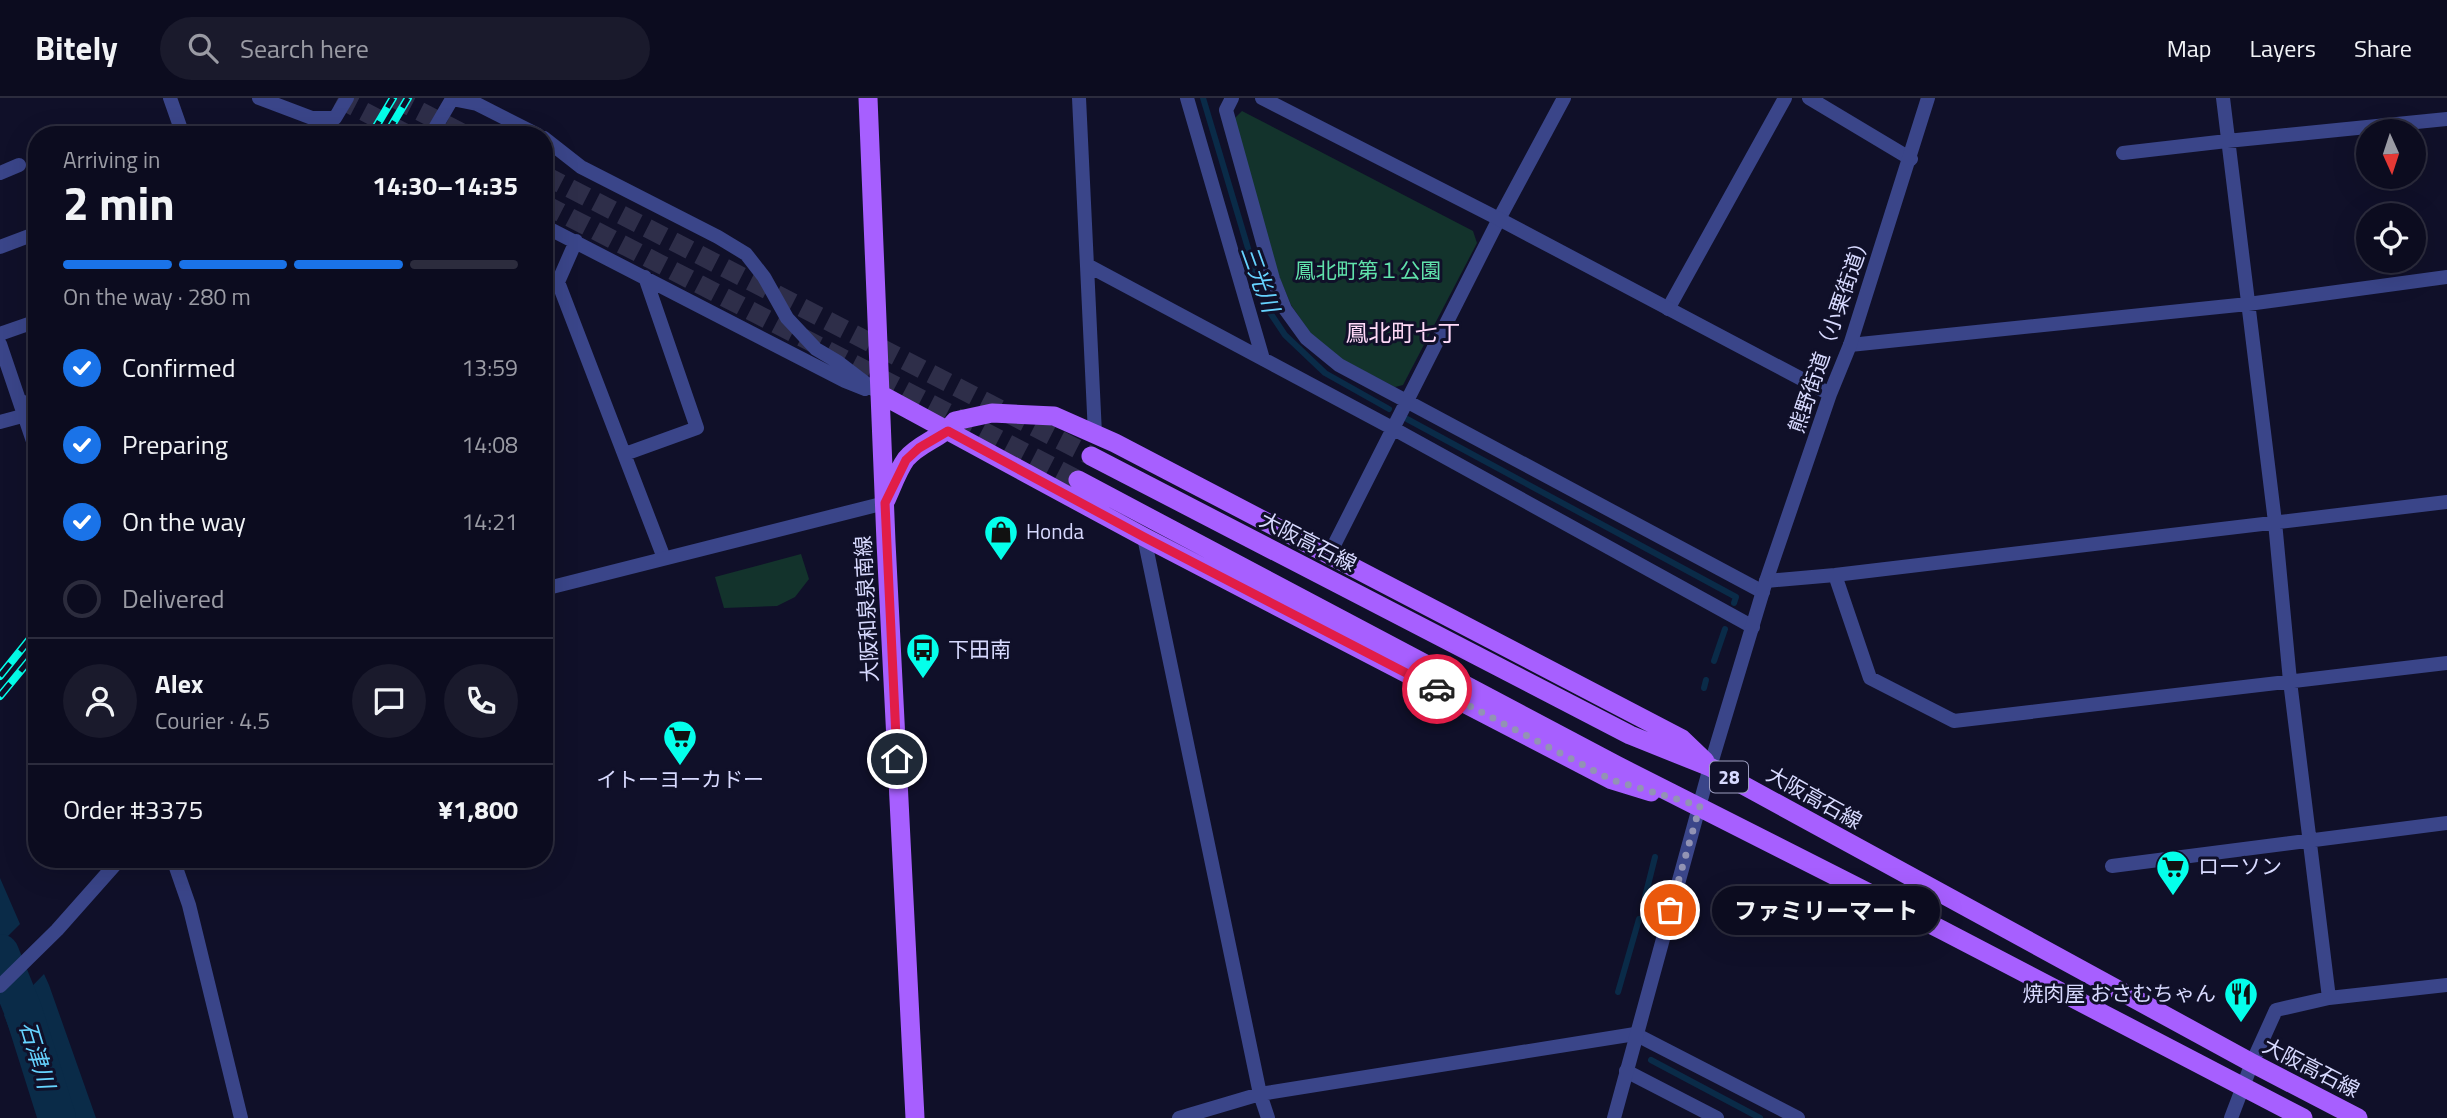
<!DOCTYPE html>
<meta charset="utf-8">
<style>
:root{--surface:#0c0c1f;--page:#1a1a2c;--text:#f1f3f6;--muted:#9a9ba4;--line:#2c2c3d;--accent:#1a73e8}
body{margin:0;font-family:"Titillium Web","Noto Sans JP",sans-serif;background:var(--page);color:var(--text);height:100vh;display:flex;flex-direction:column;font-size:26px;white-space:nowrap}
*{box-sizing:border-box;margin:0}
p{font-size:23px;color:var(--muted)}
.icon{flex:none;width:38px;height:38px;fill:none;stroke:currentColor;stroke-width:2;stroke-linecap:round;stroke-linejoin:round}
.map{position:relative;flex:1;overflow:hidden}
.sheet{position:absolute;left:28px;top:28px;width:525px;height:742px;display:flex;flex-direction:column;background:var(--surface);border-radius:28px;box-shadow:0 7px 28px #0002,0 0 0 2px var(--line)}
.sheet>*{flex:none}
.needle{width:46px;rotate:177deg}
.controls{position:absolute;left:2356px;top:21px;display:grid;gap:14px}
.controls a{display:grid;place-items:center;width:70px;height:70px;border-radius:50%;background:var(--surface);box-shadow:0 7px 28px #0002,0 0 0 2px var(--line);font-size:35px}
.pin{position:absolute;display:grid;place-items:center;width:60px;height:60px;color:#fff;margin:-30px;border:4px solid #fff;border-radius:50%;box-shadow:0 2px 7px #0007}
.courier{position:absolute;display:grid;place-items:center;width:70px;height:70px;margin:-35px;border:5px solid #e11d48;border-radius:50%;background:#fff;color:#222;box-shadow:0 2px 9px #0007}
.bubble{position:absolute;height:49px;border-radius:24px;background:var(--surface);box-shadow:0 7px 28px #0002,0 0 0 2px var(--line);font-size:23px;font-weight:700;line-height:49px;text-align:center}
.head em{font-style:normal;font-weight:700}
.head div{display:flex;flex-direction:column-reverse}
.head{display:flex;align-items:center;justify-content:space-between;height:119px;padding:0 35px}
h1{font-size:46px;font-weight:700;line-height:52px}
.bar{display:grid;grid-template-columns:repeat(4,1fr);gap:10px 7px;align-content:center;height:84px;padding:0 35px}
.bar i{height:9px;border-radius:5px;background:var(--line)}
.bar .selected{background:var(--accent)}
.bar p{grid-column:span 4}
.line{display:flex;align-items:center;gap:18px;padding:0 35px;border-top:2px solid var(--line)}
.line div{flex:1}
.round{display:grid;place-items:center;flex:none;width:74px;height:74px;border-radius:37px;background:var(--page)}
ol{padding:0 35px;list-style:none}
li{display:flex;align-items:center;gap:21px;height:77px}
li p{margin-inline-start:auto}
li .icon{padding:7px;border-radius:50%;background:var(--accent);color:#fff;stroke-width:4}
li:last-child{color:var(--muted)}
li i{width:38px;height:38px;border:4px solid var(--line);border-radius:50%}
header{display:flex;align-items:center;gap:42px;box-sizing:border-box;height:98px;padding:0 35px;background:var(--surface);border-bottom:2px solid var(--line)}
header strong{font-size:33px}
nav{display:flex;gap:38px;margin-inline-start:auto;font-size:24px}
.search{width:490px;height:63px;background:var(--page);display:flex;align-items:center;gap:18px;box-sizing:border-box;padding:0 24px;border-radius:38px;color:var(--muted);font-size:26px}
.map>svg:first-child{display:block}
.green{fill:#13332c}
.water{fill:#0a2b48}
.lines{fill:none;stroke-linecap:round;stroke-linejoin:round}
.stream{stroke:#0a2b48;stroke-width:6}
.river{stroke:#0a2b48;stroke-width:38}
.primary-tunnel{stroke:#2e2e49;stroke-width:19;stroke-dasharray:19 10;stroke-linecap:butt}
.minor{stroke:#3a4589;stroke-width:14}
.tertiary{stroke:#3a4589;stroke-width:14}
.primary{stroke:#a75fff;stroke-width:19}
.rail-casing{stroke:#04ffeb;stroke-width:8}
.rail{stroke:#101029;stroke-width:5;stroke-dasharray:16;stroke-linecap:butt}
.done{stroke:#9293b4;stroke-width:7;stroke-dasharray:0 12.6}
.route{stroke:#e11d48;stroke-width:9}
.labels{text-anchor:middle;stroke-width:6;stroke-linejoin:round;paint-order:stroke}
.shield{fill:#101029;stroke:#9c9dbf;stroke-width:2}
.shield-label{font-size:19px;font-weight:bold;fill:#d8daff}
.park-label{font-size:21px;fill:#60e2ab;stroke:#101029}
.street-label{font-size:21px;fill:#d8daff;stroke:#101029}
.poi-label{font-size:21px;fill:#d8daff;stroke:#101029;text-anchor:start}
.water-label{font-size:23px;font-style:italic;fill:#66d3ff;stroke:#101029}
.neighbourhood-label{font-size:23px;fill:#ffdaf8;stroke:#101029}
</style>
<header>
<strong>Bitely</strong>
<div class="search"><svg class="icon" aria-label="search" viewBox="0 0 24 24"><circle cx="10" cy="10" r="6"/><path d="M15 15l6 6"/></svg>Search here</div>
<nav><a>Map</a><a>Layers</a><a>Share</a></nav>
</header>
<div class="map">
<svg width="2447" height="1020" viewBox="0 0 2447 1020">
<rect width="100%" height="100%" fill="#101029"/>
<!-- green -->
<path class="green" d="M1242 13 1473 133 1477 145 1403 287 1395 289 1343 262 1311 236 1291 207 1278 176 1234 21Z
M801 456 809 481 795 499 777 508 724 510 715 479Z"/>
<!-- water -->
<path class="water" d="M0 780 20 826 0 846Z
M44 876 49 887 96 1020H43L4 917Z"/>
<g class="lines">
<!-- stream -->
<path class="stream" d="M1203 0 1265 207 1285 237 1325 275 1389 311
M1407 321 1736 499 1734 505
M1714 563 1725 531
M1704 590 1706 582
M1645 799 1655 759
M1618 894 1639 821
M1651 962 1760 1020"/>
<!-- river -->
<path class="river" d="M0 855 23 912 57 1020"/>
<!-- primary-tunnel -->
<path class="primary-tunnel" d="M338 0 409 37
M394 0 466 37
M544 77 1091 358
M544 106 1078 382"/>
<!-- minor -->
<path class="minor" d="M170 0 183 37
M259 0 312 20H335L347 0
M1079 0 1095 336
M1187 0 1263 261
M1232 0 1226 12 1273 181 1285 211 1306 240 1339 267 1763 494
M1809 0 1911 61
M2223 0 2275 424 2290 583 2329 900
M431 37 452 1 477 6 538 37
M544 40 581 69 718 139 746 156 764 179 787 220 816 251 838 264 880 296
M2123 55 2227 43 2447 21
M0 75 19 67
M544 128 845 283 865 291
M576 143 558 184 664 460
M0 149 37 135
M1087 167 1394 331 1753 529
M1668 211 1785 0
M0 236 37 223
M0 246 37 355
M1850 247 2248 206 2447 179
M22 306 37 301
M0 324 26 317
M625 356 697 330 645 179
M1144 439 1260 996 1268 1020
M1329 457 1499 121 1564 0
M1835 477 1870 580 1954 623 2447 565
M1766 483 1835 477 2447 404
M173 761 189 807 241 1020
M2112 768 2447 725
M2252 965 2276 912 2329 900 2447 887
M1626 973 1717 1020
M1179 1020 1260 996 1635 936 1798 1020"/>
<!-- tertiary -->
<path class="tertiary" d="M1262 0 1499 121 1830 296
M544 491 885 405
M0 888 57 832 120 761
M1614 1020 1710 669 1766 483 1830 296 1850 247 1928 0
M2231 1020 2252 965"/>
<!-- primary -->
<path class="primary" d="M868 0 886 444 915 1020
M880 296 1144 439 1612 682 1651 694
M1091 358 1630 637 1710 669 2252 965 2358 1020
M1078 382 1616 667 1942 832 2303 1020
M886 402C892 389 898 372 906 361 920 344 943 340 955 323L992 315 1054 318 1115 345 1682 641 1705 663"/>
<!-- rail casing -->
<g class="rail-casing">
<path id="rail" d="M371 37 393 0
M386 37 408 0
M0 578 37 532
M0 598 37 553"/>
</g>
<!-- rail -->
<use href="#rail" class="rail"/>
</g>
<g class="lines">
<!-- done -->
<path class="done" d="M1437 591 1612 682 1700 708 1670 812"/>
<!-- route -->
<path class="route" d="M897 661 885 405 906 362 919 350 948 333 1144 439 1437 591"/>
</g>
<!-- icons -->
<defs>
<g id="shop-pin" transform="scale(1.75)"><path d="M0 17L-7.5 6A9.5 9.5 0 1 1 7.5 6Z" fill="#04ffeb" stroke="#101029"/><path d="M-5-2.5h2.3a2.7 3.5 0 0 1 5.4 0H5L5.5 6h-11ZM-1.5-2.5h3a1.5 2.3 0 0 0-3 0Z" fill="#111"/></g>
<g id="bus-pin" transform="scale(1.75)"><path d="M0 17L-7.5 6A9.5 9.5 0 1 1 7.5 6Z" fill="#04ffeb" stroke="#101029"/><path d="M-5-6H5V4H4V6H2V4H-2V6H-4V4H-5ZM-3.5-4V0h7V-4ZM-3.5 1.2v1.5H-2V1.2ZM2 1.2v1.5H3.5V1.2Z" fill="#111"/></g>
<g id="supermarket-pin" transform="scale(1.75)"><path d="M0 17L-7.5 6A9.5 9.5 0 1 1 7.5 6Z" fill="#04ffeb" stroke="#101029"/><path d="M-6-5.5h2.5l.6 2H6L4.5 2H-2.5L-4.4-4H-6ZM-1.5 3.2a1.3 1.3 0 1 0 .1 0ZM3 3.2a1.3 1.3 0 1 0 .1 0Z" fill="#111"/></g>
<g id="restaurant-pin" transform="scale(1.75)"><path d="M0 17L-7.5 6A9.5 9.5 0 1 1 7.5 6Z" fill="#04ffeb" stroke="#101029"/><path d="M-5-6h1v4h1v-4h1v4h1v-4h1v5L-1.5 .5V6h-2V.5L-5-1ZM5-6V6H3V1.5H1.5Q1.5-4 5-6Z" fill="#111"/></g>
</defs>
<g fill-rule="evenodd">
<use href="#shop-pin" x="1001" y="434"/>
<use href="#bus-pin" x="923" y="552"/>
<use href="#supermarket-pin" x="680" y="639"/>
<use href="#supermarket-pin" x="2173" y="769"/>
<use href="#restaurant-pin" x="2241" y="896"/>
</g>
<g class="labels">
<!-- shield labels -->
<rect class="shield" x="1710" y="663.5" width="38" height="31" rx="5"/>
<g class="shield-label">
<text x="1729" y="686">28</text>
</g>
<!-- park labels -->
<g class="park-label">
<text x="1368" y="180">鳳北町第１公園</text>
</g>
<!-- street labels -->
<g class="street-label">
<text transform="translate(1830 235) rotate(-71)" y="7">熊野街道（小栗街道）</text>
<text transform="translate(1308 444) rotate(27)" y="7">大阪高石線</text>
<text transform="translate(867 511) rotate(-93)" y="7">大阪和泉泉南線</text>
<text transform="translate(1814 700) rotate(29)" y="7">大阪高石線</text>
<text transform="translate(2311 970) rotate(27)" y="7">大阪高石線</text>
</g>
<!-- poi labels -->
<g class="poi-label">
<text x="1026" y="441">Honda</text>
<text x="948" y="559">下田南</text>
<text x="680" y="689" text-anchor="middle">イトーヨーカドー</text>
<text x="2198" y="776">ローソン</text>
<text x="2216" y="903" text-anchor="end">焼肉屋 おさむちゃん</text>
</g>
<!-- water labels -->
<g class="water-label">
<text transform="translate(1260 181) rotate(70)" y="8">三光川</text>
<text transform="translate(37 957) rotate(73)" y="8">石津川</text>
</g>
<!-- neighbourhood labels -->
<g class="neighbourhood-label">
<text x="1403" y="243">鳳北町七丁</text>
</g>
</g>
</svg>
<div class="controls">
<a><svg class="needle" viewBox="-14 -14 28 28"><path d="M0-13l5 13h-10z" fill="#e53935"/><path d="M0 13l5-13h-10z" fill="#9a9ba4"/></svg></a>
<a><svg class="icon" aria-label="locate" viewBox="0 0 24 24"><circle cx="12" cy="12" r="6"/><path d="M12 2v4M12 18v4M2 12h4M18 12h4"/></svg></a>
</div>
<div class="pin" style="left:1670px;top:812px;background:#ea580c"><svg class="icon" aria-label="bag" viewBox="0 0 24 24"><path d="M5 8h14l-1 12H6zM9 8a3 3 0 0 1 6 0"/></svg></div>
<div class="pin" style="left:897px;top:661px;background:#1f2937"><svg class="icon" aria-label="home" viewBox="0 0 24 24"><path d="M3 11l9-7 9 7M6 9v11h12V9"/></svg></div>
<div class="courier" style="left:1437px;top:591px"><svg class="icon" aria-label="car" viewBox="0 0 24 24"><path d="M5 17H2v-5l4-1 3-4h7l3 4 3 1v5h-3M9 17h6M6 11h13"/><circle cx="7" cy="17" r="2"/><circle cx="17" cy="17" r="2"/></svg></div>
<div class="bubble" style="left:1712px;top:788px;width:228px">ファミリーマート</div>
<section class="sheet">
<div class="head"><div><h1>2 min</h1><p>Arriving in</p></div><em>14:30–14:35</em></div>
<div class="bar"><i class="selected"></i><i class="selected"></i><i class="selected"></i><i></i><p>On the way · 280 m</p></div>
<ol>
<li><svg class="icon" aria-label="check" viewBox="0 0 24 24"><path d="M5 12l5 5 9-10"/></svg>Confirmed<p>13:59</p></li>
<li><svg class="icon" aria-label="check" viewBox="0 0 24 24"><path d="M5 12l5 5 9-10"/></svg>Preparing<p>14:08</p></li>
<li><svg class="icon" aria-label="check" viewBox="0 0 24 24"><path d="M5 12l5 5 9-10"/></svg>On the way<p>14:21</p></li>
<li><i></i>Delivered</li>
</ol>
<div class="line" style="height:126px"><a class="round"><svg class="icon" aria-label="person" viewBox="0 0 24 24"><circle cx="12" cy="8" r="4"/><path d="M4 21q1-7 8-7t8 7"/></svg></a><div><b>Alex</b><p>Courier · 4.5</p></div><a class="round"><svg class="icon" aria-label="chat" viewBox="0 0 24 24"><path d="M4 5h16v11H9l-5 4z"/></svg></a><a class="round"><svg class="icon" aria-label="phone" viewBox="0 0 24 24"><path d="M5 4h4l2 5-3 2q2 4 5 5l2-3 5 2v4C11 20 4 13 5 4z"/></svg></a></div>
<div class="line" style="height:91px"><div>Order #3375</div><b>¥1,800</b></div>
</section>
</div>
